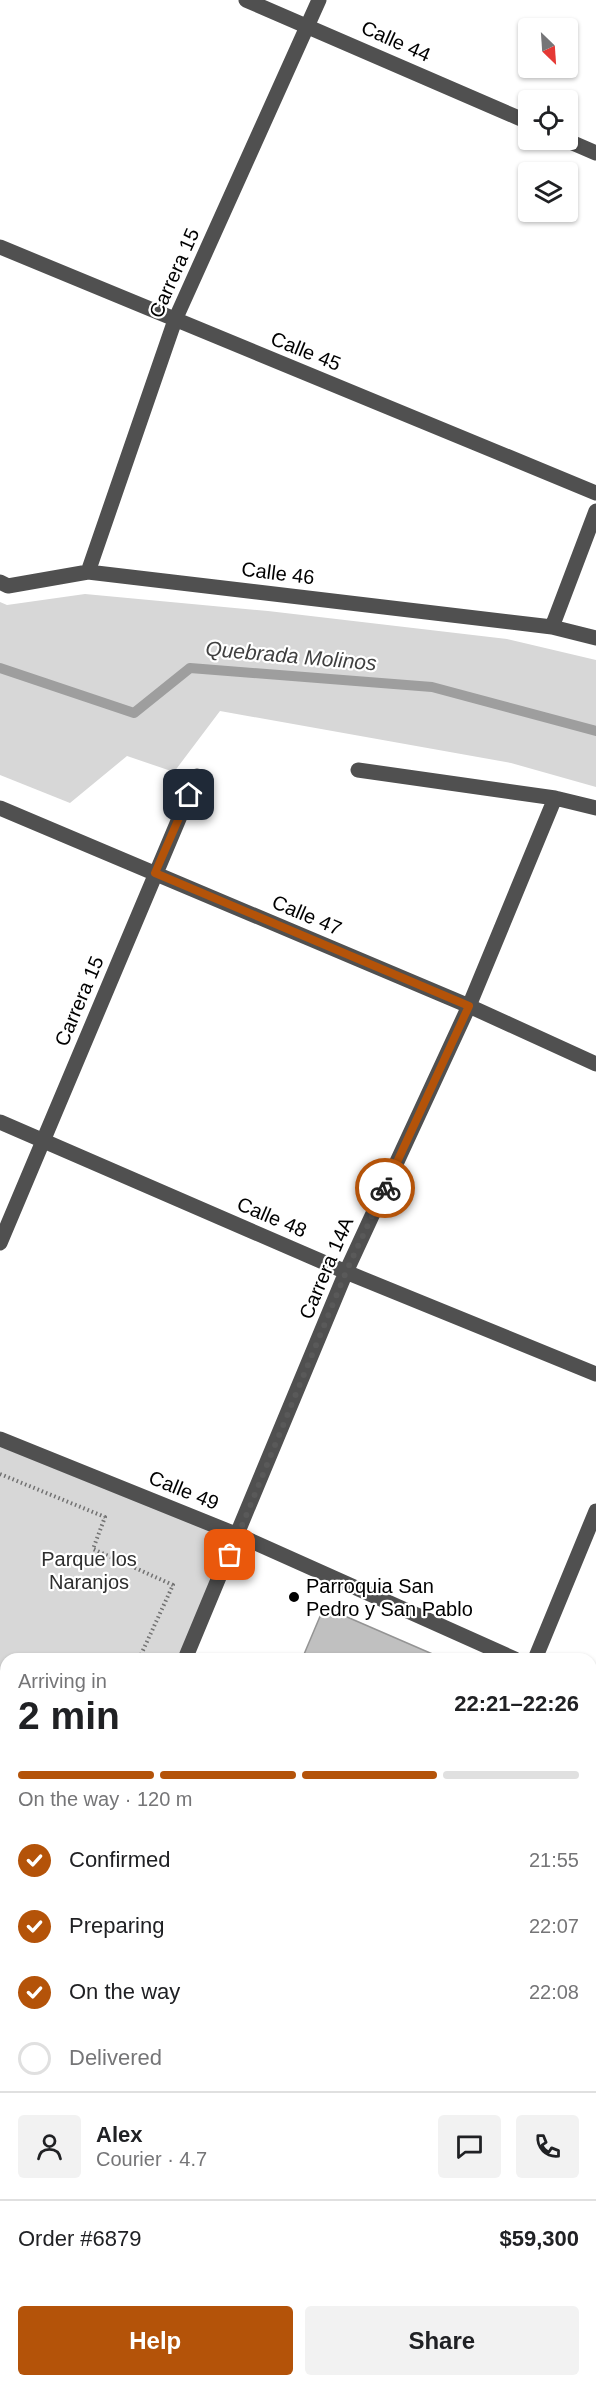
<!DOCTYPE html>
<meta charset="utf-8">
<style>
:root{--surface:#fff;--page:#f2f2f2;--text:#202124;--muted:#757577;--line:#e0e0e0;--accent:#b45309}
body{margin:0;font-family:Arial,sans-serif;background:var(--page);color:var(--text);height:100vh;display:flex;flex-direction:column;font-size:22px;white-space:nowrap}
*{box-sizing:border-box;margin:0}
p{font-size:20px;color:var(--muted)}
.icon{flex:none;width:33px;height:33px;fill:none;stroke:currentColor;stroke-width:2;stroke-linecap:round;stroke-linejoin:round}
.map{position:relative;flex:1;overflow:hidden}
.panel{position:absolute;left:0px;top:1653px;width:597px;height:734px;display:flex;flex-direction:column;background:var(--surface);border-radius:18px 18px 0 0;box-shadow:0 2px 4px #0004}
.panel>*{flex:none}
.needle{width:39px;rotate:155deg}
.tools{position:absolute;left:518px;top:18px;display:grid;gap:12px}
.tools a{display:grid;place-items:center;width:60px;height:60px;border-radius:6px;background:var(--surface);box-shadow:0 2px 4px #0004;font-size:30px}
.pin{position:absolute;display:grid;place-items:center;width:51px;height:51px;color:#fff;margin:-26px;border-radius:12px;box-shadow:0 3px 9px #0006}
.courier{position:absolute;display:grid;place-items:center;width:60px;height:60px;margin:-30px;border:4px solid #b45309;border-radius:50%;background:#fff;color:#222;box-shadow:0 2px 8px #0007}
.summary em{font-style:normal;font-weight:700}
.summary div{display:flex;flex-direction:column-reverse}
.summary{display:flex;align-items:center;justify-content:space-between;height:102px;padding:0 18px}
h1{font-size:39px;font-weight:700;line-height:45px}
.bar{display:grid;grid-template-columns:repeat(4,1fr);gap:9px 6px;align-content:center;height:72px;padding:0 18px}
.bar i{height:8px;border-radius:4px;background:var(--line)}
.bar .selected{background:var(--accent)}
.bar p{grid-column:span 4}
.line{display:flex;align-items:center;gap:15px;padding:0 18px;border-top:2px solid var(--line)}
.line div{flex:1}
.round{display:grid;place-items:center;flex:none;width:63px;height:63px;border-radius:6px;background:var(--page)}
ol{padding:0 18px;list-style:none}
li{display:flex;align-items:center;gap:18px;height:66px}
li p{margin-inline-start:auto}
li .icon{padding:6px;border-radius:50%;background:var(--accent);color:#fff;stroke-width:4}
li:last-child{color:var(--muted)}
li i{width:33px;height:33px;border:3px solid var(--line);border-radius:50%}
.primary-button{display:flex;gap:12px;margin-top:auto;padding:12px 18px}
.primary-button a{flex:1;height:69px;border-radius:6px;background:var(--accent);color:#fff;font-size:24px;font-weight:700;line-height:69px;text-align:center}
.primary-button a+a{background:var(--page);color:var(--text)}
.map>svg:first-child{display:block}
.green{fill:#d7d7d7}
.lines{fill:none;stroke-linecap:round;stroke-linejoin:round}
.stream{stroke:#9e9e9e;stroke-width:10}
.building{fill:#c0c0c0;stroke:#949494;stroke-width:1.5}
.path{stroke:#727272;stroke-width:4;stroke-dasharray:1.5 3;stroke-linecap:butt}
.minor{stroke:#505050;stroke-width:15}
.done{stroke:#595959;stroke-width:6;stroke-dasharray:0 10.8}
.route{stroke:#b45309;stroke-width:8}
.poi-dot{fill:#000;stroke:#fff;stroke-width:2}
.labels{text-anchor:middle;stroke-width:4.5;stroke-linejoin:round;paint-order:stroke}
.street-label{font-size:20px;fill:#000;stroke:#fff}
.park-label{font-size:20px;fill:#2e2e2e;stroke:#fff}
.poi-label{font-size:20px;fill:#000;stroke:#fff;text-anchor:start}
.water-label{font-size:21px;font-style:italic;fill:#3f3f3f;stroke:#fff}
</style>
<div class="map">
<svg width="596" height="2386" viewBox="0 0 596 2386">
<rect width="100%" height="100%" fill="#fff"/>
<!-- green -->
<path class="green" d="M85 594 268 611 507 639 596 660V787L511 763 220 711 174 772 127 756 70 803 0 775V602L7 605Z
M0 1439 238 1535 185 1659H6V1750L0 1748Z"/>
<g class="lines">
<!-- stream -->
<path class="stream" d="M0 668 134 713 190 668 432 687 596 731"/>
</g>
<!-- building -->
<path class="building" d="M324 1607 444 1659H302Z
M591 2058 596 2060V2138L591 2136Z"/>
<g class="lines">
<!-- path -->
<path class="path" d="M0 1474 105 1517 93 1549 173 1585 139 1659
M0 1706 6 1708"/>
<!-- minor -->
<path class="minor" d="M246 0 528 122
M566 140 596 153
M0 247 596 493
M88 572 175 320 319 0
M0 582 8 586 88 572 552 627 596 638
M552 627 596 511
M358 770 555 798 596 808
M0 808 469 1006 596 1064
M0 1122 346 1272 596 1374
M0 1243 197 776
M0 1439 238 1535 515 1659
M185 1659 346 1272 469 1006 555 798
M535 1659 596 1511
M591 1692 596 1694
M0 1748 6 1750
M591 1997 596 1999
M0 2041 6 2043
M0 2092 6 2079
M591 2302 596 2304
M0 2356 6 2358
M591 2361 596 2349
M54 2380 66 2386
M223 2386 226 2380
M580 2386 583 2380"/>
</g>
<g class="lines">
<!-- done -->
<path class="done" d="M230 1555 346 1272 385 1188"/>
<!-- route -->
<path class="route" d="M189 795 155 873 469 1006 385 1188"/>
</g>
<!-- markers -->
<circle class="poi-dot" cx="294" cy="1597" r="6"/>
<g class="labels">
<!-- street labels -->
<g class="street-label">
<text transform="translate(396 41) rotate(24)" y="7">Calle 44</text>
<text transform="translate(174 273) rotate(-66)" y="7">Carrera 15</text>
<text transform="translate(306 351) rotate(22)" y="7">Calle 45</text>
<text transform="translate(278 573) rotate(7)" y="7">Calle 46</text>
<text transform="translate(307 915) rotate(23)" y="7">Calle 47</text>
<text transform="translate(79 1001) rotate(-67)" y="7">Carrera 15</text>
<text transform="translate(272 1217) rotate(23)" y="7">Calle 48</text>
<text transform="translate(326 1268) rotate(-67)" y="7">Carrera 14A</text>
<text transform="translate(184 1490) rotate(22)" y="7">Calle 49</text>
</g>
<!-- park labels -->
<g class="park-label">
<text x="89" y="1566">Parque los<tspan x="89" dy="23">Naranjos</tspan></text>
</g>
<!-- poi labels -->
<g class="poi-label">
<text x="306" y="1593">Parroquia San<tspan x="306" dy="23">Pedro y San Pablo</tspan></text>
</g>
<!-- water labels -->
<g class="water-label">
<text transform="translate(291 656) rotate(5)" y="7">Quebrada Molinos</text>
</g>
</g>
</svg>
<div class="tools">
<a><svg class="needle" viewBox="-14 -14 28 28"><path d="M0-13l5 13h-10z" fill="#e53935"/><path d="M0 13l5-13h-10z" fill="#757577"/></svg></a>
<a><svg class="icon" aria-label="locate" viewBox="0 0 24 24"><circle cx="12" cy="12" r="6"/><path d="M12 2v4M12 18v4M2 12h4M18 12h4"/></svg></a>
<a><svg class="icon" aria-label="layers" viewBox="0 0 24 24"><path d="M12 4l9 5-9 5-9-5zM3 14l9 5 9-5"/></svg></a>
</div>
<div class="pin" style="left:230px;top:1555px;background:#ea580c"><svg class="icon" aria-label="bag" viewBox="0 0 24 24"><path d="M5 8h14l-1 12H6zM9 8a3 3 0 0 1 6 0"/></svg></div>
<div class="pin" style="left:189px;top:795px;background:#1f2937"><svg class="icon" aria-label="home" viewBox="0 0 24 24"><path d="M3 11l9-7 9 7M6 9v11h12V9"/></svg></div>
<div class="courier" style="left:385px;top:1188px"><svg class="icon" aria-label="bike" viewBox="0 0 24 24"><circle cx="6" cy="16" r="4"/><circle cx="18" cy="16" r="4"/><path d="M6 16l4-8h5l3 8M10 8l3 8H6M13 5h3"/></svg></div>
<section class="panel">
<div class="summary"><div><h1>2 min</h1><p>Arriving in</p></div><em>22:21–22:26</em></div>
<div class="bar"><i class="selected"></i><i class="selected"></i><i class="selected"></i><i></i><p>On the way · 120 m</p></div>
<ol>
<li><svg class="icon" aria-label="check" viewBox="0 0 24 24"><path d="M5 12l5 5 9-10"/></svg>Confirmed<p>21:55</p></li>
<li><svg class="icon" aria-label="check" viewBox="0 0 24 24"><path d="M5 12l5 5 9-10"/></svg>Preparing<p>22:07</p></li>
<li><svg class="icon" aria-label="check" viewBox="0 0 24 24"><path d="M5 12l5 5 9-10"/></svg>On the way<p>22:08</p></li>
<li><i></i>Delivered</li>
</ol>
<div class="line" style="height:108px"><a class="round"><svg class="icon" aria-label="person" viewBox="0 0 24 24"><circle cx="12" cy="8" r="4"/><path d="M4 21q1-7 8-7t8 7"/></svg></a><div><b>Alex</b><p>Courier · 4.7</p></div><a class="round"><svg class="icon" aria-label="chat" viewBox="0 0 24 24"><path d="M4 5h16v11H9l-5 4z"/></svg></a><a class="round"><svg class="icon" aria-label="phone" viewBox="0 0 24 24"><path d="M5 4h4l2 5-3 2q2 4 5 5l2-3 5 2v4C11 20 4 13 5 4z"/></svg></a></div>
<div class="line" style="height:78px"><div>Order #6879</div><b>$59,300</b></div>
<div class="primary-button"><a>Help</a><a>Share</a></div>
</section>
</div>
